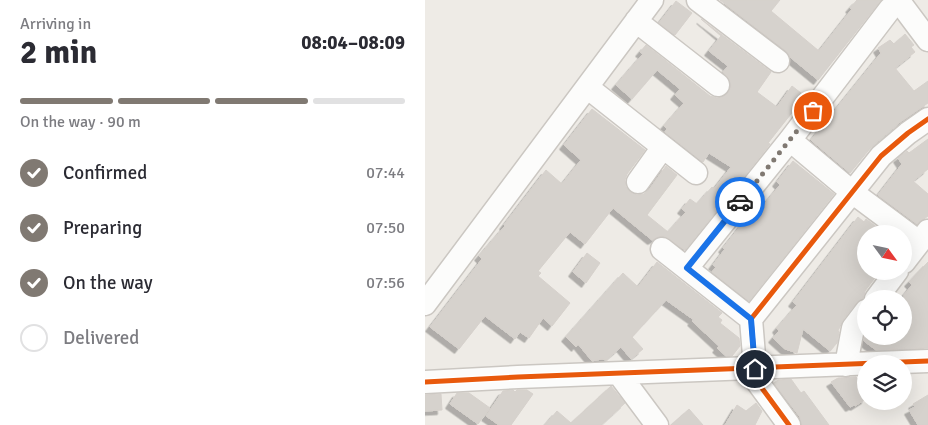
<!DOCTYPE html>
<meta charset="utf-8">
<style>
:root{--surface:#fff;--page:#f7f7f7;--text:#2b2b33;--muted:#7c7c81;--line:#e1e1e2;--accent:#807972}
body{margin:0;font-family:Signika,sans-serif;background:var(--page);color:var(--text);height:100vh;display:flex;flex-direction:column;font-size:19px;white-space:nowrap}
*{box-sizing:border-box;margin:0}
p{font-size:16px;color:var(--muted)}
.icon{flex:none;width:28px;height:28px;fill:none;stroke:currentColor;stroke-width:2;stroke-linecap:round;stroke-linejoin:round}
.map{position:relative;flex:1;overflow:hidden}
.drawer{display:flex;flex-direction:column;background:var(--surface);width:425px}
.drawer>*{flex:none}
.needle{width:32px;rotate:123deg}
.controls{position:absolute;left:432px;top:225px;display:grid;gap:10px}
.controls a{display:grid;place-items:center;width:55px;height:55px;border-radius:50%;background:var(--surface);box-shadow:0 5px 20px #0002;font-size:25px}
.pin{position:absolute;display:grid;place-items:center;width:42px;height:42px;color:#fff;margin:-21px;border:2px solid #fff;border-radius:50%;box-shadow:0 1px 5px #0007}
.courier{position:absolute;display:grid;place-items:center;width:50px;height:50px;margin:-25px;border:4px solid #1a73e8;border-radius:50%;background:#fff;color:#222;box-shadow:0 1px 6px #0007}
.headline em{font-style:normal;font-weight:700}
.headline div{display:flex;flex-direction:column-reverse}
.headline{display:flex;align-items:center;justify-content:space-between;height:85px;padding:0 20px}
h1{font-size:32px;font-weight:700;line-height:38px}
.bar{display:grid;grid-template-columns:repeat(4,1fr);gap:8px 5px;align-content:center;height:60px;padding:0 20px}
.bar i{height:6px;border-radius:4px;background:var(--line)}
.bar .on{background:var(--accent)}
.bar p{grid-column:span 4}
ol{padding:0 20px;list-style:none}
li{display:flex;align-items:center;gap:15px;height:55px}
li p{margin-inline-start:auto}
li .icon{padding:5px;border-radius:50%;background:var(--accent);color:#fff;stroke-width:4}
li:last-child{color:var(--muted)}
li i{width:28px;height:28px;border:2px solid var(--line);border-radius:50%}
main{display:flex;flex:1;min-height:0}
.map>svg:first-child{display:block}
.building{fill:#d6d2cd;stroke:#d6d1cc;filter:url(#shadow)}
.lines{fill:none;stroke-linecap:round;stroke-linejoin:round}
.minor-casing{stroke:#cbc7c2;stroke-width:25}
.minor{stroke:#fcfcfb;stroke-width:22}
.cycleway-casing{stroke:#fff;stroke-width:8}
.cycleway{stroke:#e8590c;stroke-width:5}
.done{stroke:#807972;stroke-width:5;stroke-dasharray:0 9}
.route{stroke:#1a73e8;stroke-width:6}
</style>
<main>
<section class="drawer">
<div class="headline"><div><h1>2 min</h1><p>Arriving in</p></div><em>08:04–08:09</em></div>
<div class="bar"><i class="on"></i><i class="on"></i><i class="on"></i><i></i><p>On the way · 90 m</p></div>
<ol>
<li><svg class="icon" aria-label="check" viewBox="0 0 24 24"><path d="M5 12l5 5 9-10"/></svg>Confirmed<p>07:44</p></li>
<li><svg class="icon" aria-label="check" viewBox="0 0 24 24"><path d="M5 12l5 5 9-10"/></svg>Preparing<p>07:50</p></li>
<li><svg class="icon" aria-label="check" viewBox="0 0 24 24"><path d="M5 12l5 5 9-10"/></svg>On the way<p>07:56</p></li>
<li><i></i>Delivered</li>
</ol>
</section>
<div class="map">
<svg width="503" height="425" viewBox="0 0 503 425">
<defs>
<filter id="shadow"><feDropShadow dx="-4.5" dy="4.5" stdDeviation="0" flood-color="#0004"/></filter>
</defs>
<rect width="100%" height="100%" fill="#eeebe6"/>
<!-- building -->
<path class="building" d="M295 0H355L346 11 394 51 427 9 425 8 432 0H456L393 80 365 57 361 51Z
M251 1 267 13 250 35 234 23Z
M276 19 346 72 332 92 352 107 367 86 380 96 343 143 345 144 260 250 239 236 233 237 227 240 188 208 160 244 145 232 113 271 116 273 113 276 145 303 127 326 118 318 104 338 95 332 90 339 60 316 34 349 5 327 57 259 54 256 80 226 79 225 121 170 137 184 156 160 139 145 167 109 220 150 202 174 200 180 201 187 205 192 212 195 219 194 224 190 241 166 252 175 222 215 243 232 261 212 257 209 265 199 272 204 287 187 289 189 306 167 284 153 278 162 240 132 242 129 239 126 259 103 250 95 255 89 232 70 207 99 191 85 218 54 215 52 221 45 285 96 292 98 297 97 303 93 306 87 305 81 298 72 303 66 284 51 296 36Z
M480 34 489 45 486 47 490 52 470 68 489 91 503 81V103L475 122 447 146 425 173 386 140 456 53 453 48 465 40 469 44Z
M503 139V169L488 181 503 194V216L492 224 453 195 477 164 473 158 482 151 484 153Z
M368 161 409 194 324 301 287 272 291 267 288 265 300 249 298 248 325 214 329 217 355 185 352 182Z
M433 217 439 222 441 219 453 228 448 234H441V271H455L440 291 438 299 431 303 418 320 413 331 414 332 412 343 405 351 378 329 372 353 360 349 348 338 354 331 352 328 372 305 368 302Z
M162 253 175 263 161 283 148 272Z
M232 262 297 313 293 317 297 320 295 323 314 338 315 346 307 356H301L292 348 294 346 267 321 269 320 241 300 207 337 218 349 206 359 196 347 181 360 177 359 167 361 153 344 151 347 141 337 198 273 213 287Z
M503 262V348L451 350 439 341 440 336H479V295L487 285 484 282Z
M431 377 434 380 441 377V399L430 406 429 405 425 407 406 382 413 378Z
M366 379 376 393 379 391 404 425H377L375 417 349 383 353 380Z
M186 386 200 403 176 425H120L132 411 146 423Z
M88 390 90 392 92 390H102L108 394 86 425H74L61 416 78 391Z
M32 393H44L65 408 53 424 25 404Z
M16 394 17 410 0 411V395Z
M503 395V425H493L484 410 490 407 488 404Z
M331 403 337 411 330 425H300L312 405 321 411Z
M264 409 278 425H246Z"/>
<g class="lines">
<!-- minor casing -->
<g class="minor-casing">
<path id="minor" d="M273 0 353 61
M473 0 503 40
M211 21 293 85
M162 87 271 173
M365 140 427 192 494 242
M213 182 238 147
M237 249 326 319
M479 262 503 231
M262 268 365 140 465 9 474 2
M451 299 472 271
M0 304 227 0
M421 365 428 328 441 311
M194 374 232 425
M0 382 93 377 503 361
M364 425 331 380 326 319 456 156 483 133 503 119"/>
</g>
<!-- minor -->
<use href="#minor" class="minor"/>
<!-- cycleway casing -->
<g class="cycleway-casing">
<path id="cycleway" d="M0 382 93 377 503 361
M364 425 331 380 326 319 456 156 483 133 503 119"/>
</g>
<!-- cycleway -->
<use href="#cycleway" class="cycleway"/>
</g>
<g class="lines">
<!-- done -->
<path class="done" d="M315 202 388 111"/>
<!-- route -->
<path class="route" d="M315 202 262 268 326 319 330 369"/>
</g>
</svg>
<div class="controls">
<a><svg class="needle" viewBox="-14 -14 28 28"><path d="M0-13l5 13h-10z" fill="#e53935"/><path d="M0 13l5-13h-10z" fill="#7c7c81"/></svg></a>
<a><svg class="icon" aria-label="locate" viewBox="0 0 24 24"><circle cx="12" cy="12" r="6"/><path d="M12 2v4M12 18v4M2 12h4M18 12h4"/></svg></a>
<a><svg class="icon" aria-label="layers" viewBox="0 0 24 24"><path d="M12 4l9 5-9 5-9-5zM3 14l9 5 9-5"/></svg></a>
</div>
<div class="pin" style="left:388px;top:111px;background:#ea580c"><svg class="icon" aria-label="bag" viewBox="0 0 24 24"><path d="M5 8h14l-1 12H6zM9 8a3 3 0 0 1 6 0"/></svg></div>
<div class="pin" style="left:330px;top:369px;background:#1f2937"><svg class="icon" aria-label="home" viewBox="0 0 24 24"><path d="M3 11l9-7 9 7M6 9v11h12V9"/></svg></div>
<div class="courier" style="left:315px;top:202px"><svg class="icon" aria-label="car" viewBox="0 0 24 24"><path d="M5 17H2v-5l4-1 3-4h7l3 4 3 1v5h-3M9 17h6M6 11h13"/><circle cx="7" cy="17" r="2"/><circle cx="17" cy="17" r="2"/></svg></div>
</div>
</main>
